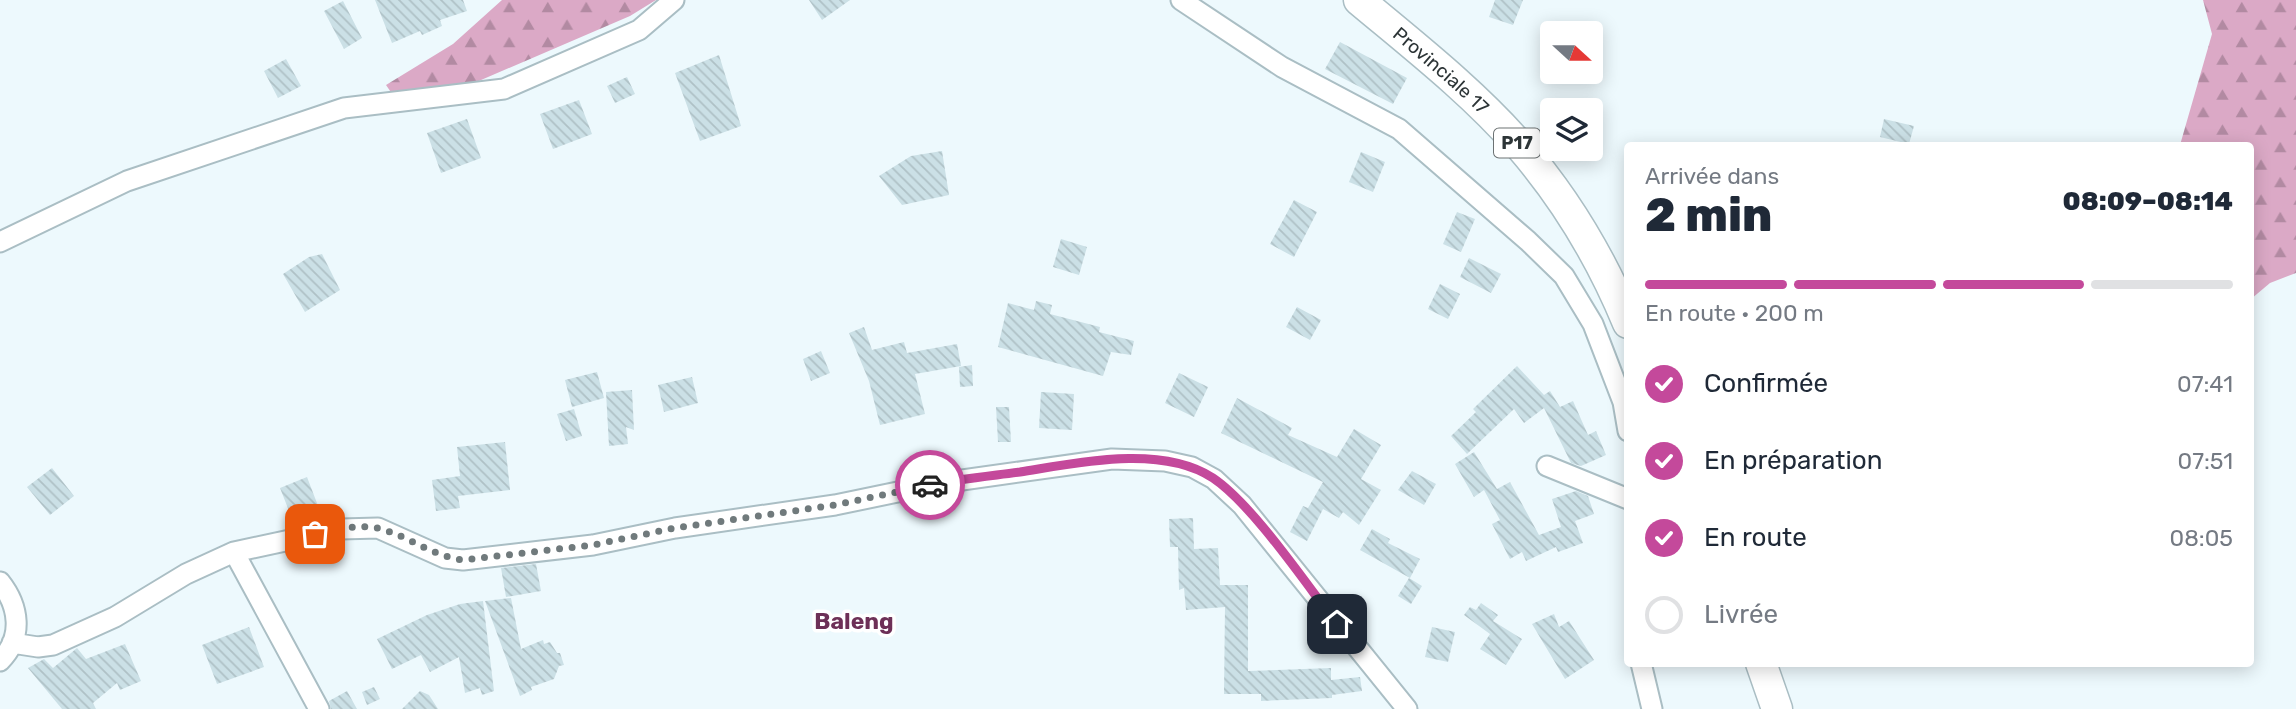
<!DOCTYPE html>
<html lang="fr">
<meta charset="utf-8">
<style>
:root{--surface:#fff;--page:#f6f6f7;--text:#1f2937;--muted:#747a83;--line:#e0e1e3;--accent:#c4499b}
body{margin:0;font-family:Rubik,sans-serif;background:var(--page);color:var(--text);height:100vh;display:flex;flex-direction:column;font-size:26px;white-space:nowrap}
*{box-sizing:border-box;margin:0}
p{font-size:23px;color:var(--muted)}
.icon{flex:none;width:38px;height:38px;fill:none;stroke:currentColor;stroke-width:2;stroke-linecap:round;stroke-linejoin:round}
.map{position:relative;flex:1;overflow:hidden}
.details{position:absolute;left:1624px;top:142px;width:630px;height:525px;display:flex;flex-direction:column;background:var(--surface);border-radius:7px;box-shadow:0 4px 18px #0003}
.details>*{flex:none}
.needle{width:46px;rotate:111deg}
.tools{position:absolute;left:1540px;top:21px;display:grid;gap:14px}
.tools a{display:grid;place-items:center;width:63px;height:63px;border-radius:7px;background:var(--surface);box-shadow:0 4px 18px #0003;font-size:35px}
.pin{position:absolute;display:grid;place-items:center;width:60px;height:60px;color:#fff;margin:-30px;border-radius:14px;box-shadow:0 4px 10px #0006}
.courier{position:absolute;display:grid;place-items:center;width:70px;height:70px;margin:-35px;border:5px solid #c4499b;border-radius:50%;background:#fff;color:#222;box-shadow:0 2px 9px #0007}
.head em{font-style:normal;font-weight:800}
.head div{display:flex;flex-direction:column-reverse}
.head{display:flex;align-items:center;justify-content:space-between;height:119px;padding:0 21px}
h1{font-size:46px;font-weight:800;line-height:52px}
.bar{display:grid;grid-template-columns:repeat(4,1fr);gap:10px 7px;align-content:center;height:84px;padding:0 21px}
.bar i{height:9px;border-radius:5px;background:var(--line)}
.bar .on{background:var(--accent)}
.bar p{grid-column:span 4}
ol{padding:0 21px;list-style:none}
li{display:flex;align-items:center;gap:21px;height:77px}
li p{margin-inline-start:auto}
li .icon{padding:7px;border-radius:50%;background:var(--accent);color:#fff;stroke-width:4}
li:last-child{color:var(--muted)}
li i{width:38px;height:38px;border:4px solid var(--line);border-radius:50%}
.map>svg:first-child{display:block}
.forest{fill:url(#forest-firs)}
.building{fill:url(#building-back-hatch)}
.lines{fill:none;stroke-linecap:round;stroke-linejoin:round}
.minor-casing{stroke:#aabec4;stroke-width:23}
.primary-casing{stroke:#aabec4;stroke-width:33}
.minor{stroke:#fff;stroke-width:19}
.primary{stroke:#fff;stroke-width:30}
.done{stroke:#707a7c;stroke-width:7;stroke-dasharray:0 12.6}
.route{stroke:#c4499b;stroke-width:9}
.labels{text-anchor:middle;stroke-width:7;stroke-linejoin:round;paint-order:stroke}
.shield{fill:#fff;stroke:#6c7273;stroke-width:2}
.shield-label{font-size:18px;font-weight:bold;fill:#2d3537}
.street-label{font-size:19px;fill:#2d3537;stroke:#fff}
.quarter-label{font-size:23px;font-weight:bold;fill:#6d3057;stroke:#fff}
</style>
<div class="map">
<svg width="2296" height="709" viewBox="0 0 2296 709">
<defs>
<pattern id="forest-firs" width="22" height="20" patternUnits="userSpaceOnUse" patternTransform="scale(1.75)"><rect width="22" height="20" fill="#dba9c6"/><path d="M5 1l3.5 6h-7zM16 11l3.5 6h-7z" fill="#b28aa2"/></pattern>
<pattern id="building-back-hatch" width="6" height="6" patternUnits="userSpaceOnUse" patternTransform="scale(1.75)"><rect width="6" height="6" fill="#cbe0e6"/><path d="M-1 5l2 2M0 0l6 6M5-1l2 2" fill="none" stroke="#afc1c6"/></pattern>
</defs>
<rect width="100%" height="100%" fill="#edf9fd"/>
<!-- forest -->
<path class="forest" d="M502 0H656L630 16 451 93 397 101 386 85 453 44Z
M2203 0H2296V273L2270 283 2251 299 2250 145H2180L2212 34Z"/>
<!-- building -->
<path class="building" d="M375 0H463L467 11 440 20 442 26 422 35 420 31 392 43Z
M809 0H850L822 20Z
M1495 0H1523L1513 25 1489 17Z
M343 1 362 38 344 49 324 11Z
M1340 42 1407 78 1393 104 1325 69Z
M719 55 741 126 700 141 675 73Z
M286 59 301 86 278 98 264 71Z
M627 77 635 94 615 103 607 86Z
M579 100 592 134 553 149 540 114Z
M467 119 481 158 441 173 427 133Z
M1884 119 1914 126 1909 144 1880 137Z
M942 151 949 195 902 205 879 176 911 156Z
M1361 152 1385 162 1373 192 1349 182Z
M1294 200 1317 212 1294 257 1270 244Z
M1457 212 1475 219 1461 252 1443 244Z
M1061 239 1087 247 1079 275 1053 267Z
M322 254 340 290 305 312 283 274 309 257Z
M1469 258 1501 274 1491 293 1460 277Z
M1440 284 1460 294 1448 319 1428 309Z
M1036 301 1052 305 1050 314 1100 327 1099 332 1134 341 1131 355 1111 352 1103 376 998 347 1008 303 1034 310Z
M1297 307 1321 320 1310 340 1286 327Z
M864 327 872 350 904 342 907 353 957 344 961 366 915 374 925 414 880 425 869 381 849 333Z
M821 351 830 373 811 381 803 359Z
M972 365 973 386 960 387 959 367Z
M1517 366 1544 395 1550 391 1560 407 1573 401 1588 435 1596 431 1606 455 1581 466 1571 463 1544 408 1524 423 1514 409 1467 454 1451 436 1476 412 1473 409Z
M597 372 604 398 572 407 565 380Z
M1179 373 1208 387 1194 417 1165 403Z
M692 377 698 403 664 412 658 385Z
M632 390 634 430 626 427 628 444 609 446 606 392Z
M1041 392 1074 394 1072 430 1039 428Z
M1237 398 1292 428 1288 435 1337 457 1354 429 1381 445 1361 479 1381 490 1359 525 1343 512 1339 518 1323 509 1307 541 1290 532 1303 506 1308 508 1323 482 1221 433Z
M996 407H1009L1011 442H998Z
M574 409 582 436 566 441 557 414Z
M505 442 510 490 458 496 460 508 436 511 432 480 460 476 457 447Z
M1474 452 1497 489 1510 482 1539 535 1561 527 1552 499 1576 491 1588 496 1594 514 1575 521 1583 543 1558 552 1556 547 1526 561 1522 552 1510 559 1492 524 1500 520 1484 490 1474 497 1455 464Z
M52 468 74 496 50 515 27 487Z
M1412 471 1436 484 1424 505 1398 490Z
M307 477 320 511 293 521 280 488Z
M1193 518 1194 549 1218 548 1220 585H1248V671L1331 668V680L1360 677 1362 691 1332 695V698L1261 701V694H1224L1225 607 1186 610 1184 588 1179 590 1178 547H1170L1169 519Z
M1372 529 1390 539 1388 543 1420 559 1410 578 1360 550Z
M536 564 541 591 506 597 501 568Z
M1409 578 1422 586 1411 604 1398 596Z
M511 598 521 649 543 640 544 644 550 642 557 653H560L564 665 559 666 554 679 531 687 532 690 520 696 485 601Z
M483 601 494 691 482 695 480 688 465 693 459 657 430 672 421 655 392 669 377 639 427 615 460 604Z
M1481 603 1498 615 1493 621 1522 639 1506 665 1480 649 1490 634 1464 615 1470 607 1476 610Z
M1554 614 1559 627 1569 621 1594 660 1565 679 1532 624Z
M249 627 264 667 217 684 202 645Z
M1432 627 1455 632 1448 662 1425 657Z
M125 644 141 681 120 690 117 683 93 703 96 709H62L28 668 44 659 53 668 77 648 86 659Z
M374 687 380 699 367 705 362 692Z
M347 691 357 709H331L329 701Z
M420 691 429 695 438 709H402Z"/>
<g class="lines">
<!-- minor casing -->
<g class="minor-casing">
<path id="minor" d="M1181 0 1282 67 1399 129 1528 241 1564 276 1593 324 1623 402 1628 431
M0 242 127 181 344 108 504 89 639 30 674 0
M1547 466 1628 499
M234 552 319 709
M0 582C19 606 24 637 0 661
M12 643 38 647 53 645 115 617 186 574 234 552 341 529 378 528 445 558 463 560 593 545 675 528 835 505 941 483 1112 459 1165 461 1192 467 1214 479 1242 505 1407 709
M1641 663 1652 709"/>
</g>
<!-- primary casing -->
<g class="primary-casing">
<g id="primary">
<path id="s1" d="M1359 0C1414 46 1473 92 1520 146 1565 198 1602 260 1628 323"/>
<path d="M1761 663 1777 709"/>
</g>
</g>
<!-- minor -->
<use href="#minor" class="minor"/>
<!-- primary -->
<use href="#primary" class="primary"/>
</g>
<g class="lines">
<!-- done -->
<path class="done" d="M315 534C335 530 361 523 381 529 410 537 432 556 463 560L593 545 675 528 835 505 930 485"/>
<!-- route -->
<path class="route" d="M930 485C959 479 990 476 1020 472 1077 463 1161 444 1213 478 1253 505 1306 584 1337 624"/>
</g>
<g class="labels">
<!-- shield labels -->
<rect class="shield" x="1494" y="128.5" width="46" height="29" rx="5"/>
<g class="shield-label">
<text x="1517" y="149">P17</text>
</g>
<!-- street labels -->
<g class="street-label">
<text dy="7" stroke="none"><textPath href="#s1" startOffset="108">Provinciale 17</textPath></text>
</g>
<!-- quarter labels -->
<g class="quarter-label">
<text x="854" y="629">Baleng</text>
</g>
</g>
</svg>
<div class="tools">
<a><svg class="needle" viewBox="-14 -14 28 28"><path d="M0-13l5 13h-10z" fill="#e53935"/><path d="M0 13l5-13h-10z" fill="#747a83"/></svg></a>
<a><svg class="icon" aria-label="layers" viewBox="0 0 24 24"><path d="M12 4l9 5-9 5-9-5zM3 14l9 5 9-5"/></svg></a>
</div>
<div class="pin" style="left:315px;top:534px;background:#ea580c"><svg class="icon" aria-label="bag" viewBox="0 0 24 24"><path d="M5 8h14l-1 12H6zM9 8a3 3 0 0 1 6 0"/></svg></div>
<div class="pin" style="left:1337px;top:624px;background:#1f2937"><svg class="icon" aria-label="home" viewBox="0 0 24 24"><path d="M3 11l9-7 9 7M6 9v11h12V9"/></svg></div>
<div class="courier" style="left:930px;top:485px"><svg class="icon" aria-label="car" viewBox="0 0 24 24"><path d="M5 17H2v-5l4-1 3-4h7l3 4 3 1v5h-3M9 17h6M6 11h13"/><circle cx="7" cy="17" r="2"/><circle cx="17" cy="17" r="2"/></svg></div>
<section class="details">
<div class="head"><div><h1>2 min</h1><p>Arrivée dans</p></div><em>08:09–08:14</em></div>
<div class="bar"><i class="on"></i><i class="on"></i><i class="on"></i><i></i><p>En route · 200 m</p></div>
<ol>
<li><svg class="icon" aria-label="check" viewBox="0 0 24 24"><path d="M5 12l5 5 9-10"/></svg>Confirmée<p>07:41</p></li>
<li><svg class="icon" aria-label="check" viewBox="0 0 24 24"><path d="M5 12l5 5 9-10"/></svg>En préparation<p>07:51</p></li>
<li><svg class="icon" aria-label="check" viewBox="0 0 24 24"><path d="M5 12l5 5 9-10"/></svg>En route<p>08:05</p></li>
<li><i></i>Livrée</li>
</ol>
</section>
</div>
